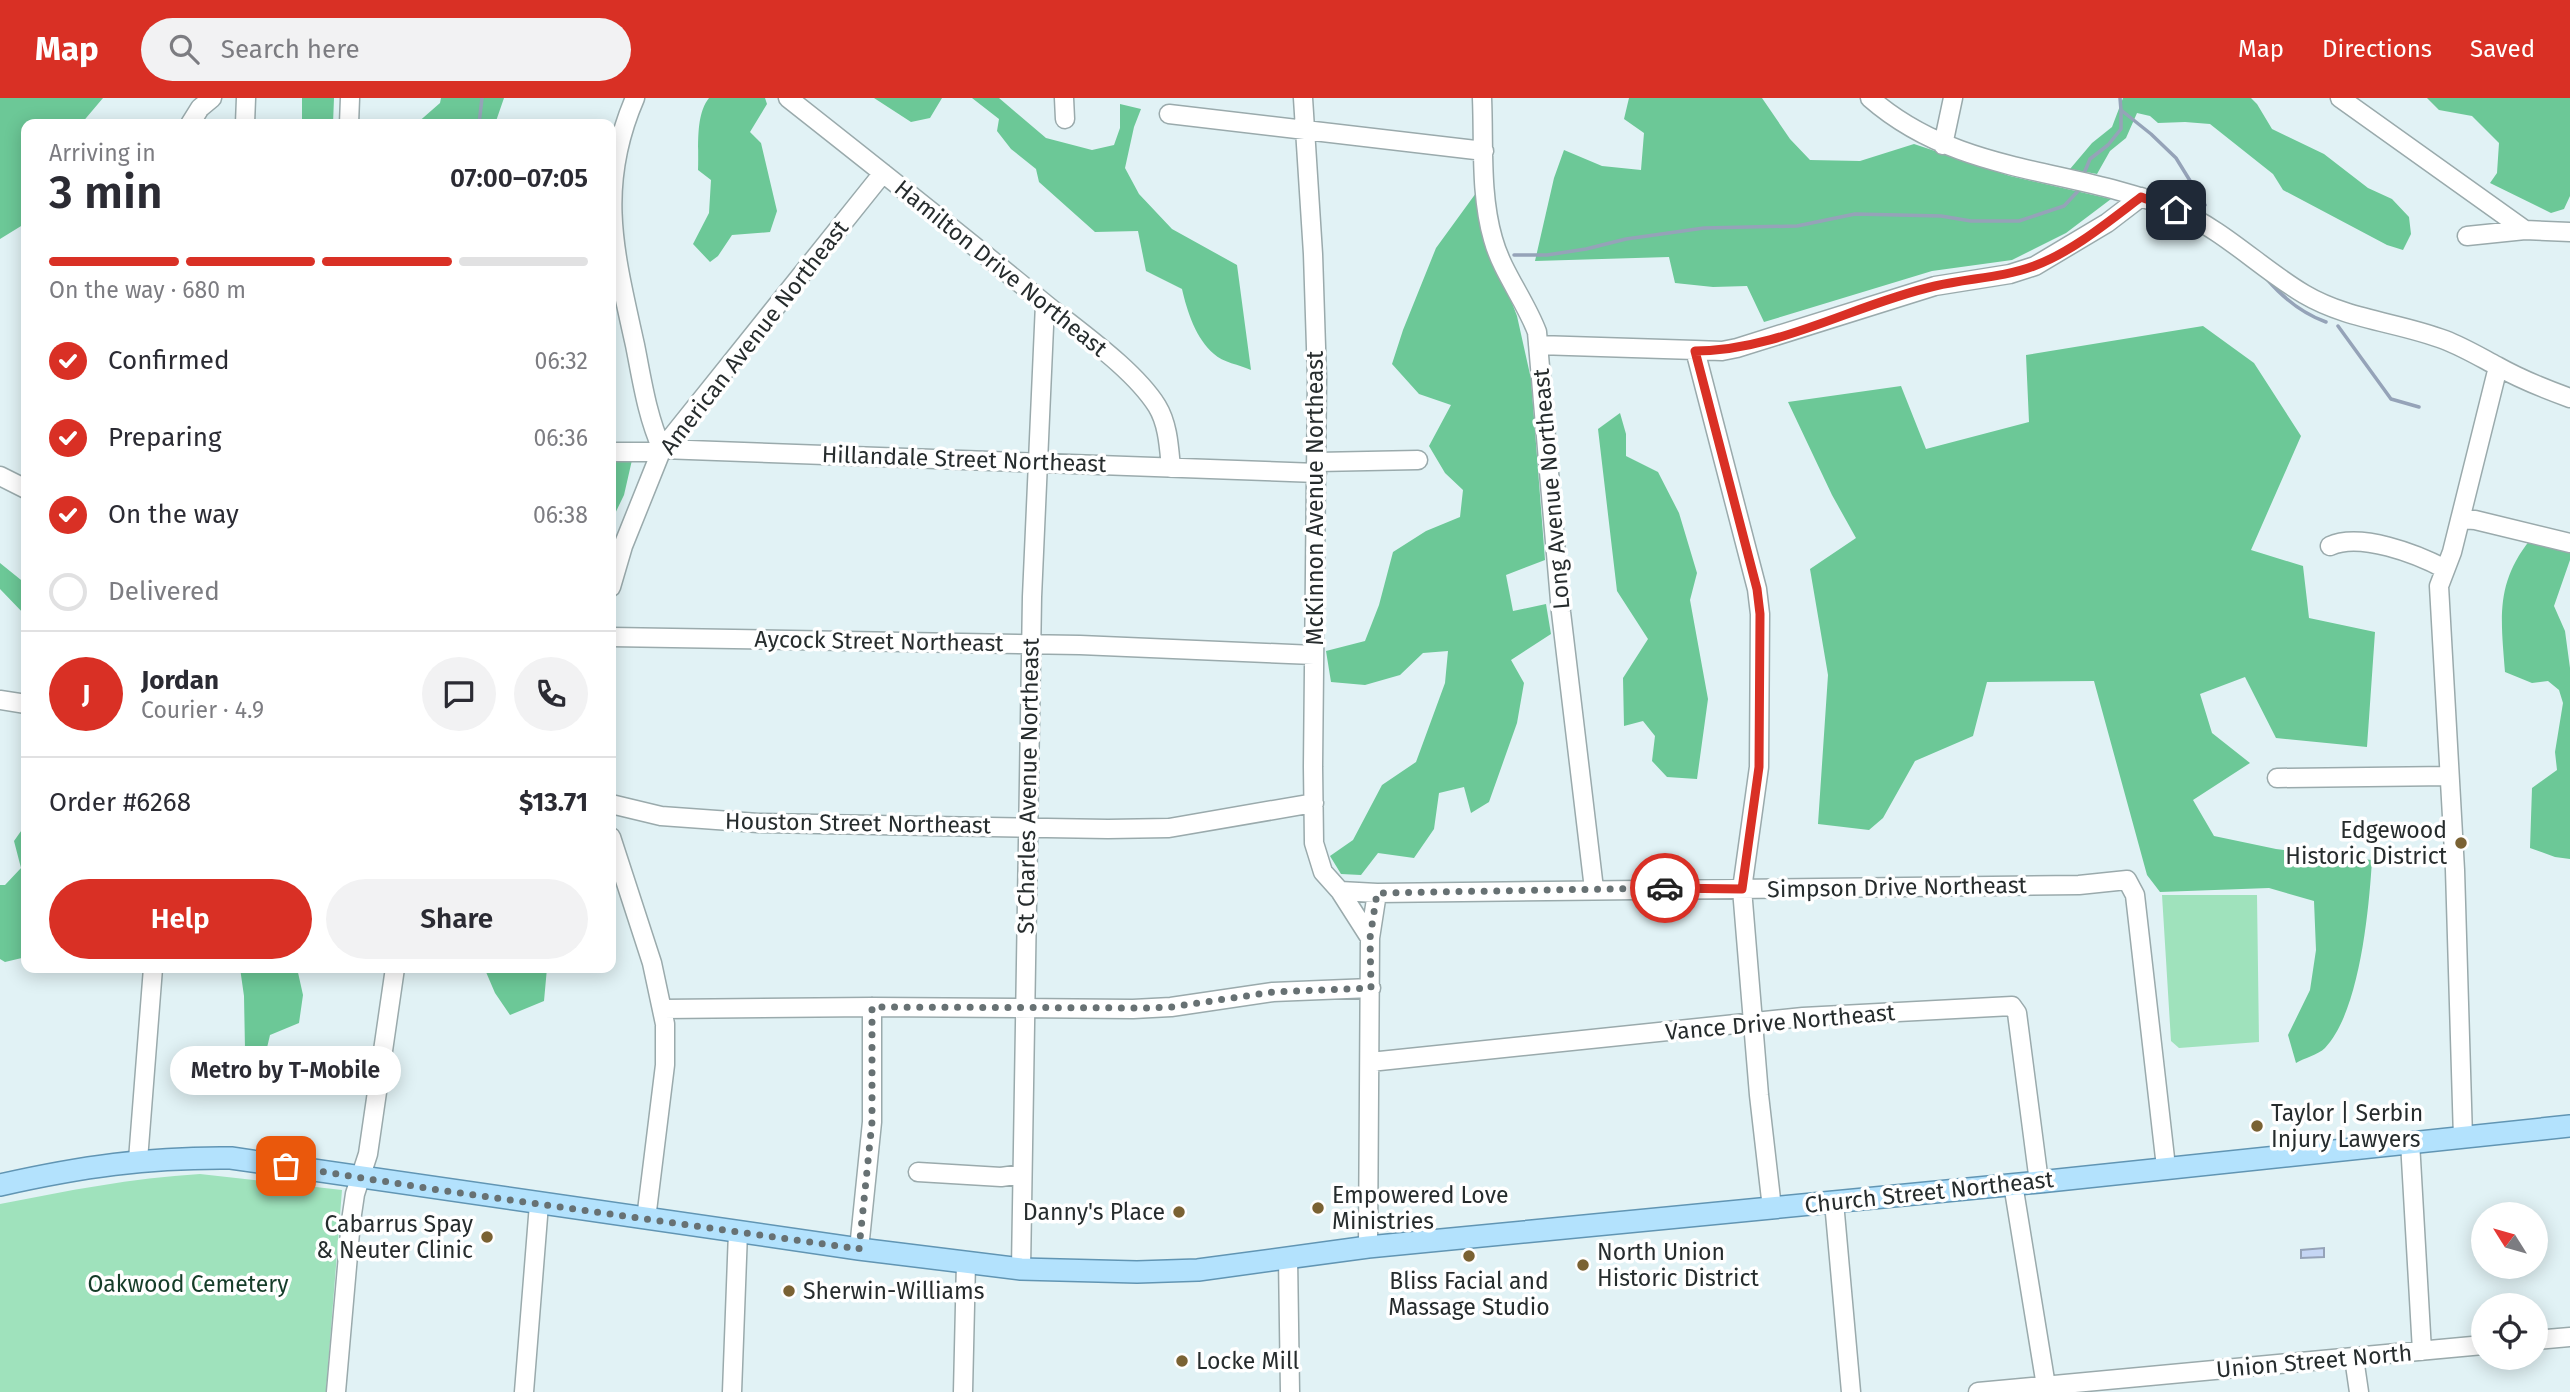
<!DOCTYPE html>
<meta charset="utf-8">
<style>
:root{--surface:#fff;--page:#f2f2f3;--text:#2b2b33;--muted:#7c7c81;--line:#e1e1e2;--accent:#d93025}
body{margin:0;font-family:"Fira Sans",sans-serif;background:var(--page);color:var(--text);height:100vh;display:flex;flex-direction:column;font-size:26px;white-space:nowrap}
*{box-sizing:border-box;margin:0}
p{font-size:23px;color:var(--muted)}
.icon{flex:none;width:38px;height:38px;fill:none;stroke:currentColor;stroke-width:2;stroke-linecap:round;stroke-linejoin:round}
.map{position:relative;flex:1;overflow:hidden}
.panel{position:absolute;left:21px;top:21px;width:595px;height:854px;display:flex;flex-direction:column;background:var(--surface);border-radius:14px;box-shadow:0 4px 18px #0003}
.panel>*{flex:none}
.needle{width:46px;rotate:307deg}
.buttons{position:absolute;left:2471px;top:1104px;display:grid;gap:14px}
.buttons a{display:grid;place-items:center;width:77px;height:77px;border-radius:50%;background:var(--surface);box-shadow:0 4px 18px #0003;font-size:35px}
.pin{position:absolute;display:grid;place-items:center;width:60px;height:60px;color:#fff;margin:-30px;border-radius:14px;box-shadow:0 4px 10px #0006}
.courier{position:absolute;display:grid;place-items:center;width:70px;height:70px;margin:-35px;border:5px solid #d93025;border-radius:50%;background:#fff;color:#222;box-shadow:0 2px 9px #0007}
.bubble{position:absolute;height:49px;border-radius:24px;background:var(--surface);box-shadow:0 4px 18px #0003;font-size:23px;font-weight:600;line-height:49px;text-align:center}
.overview em{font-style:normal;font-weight:600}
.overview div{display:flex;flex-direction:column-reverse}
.overview{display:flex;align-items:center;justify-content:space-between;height:119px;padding:0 28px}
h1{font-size:46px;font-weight:600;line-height:52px}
.bar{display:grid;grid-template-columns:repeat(4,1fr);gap:10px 7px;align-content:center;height:84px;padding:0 28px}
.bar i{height:9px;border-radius:5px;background:var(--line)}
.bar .on{background:var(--accent)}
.bar p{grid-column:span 4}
.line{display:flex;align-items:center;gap:18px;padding:0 28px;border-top:2px solid var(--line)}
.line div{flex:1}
.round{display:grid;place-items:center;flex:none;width:74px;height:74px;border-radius:37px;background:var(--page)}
ol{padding:0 28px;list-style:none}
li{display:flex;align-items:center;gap:21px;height:77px}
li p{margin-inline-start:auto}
li .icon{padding:7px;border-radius:50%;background:var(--accent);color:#fff;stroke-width:4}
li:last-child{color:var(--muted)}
li i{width:38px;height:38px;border:4px solid var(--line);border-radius:50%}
.button{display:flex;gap:14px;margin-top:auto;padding:14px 28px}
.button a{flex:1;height:80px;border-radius:42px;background:var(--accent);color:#fff;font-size:28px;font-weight:600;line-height:80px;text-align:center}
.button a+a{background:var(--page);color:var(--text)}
header{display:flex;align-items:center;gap:42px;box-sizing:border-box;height:98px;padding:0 35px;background:var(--accent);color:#fff}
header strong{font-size:33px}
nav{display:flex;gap:38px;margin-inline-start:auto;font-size:24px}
.search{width:490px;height:63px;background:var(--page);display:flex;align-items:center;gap:18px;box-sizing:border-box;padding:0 24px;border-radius:38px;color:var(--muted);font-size:26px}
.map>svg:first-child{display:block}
.green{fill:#9fe2bc}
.forest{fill:#6cc897}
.water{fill:#c5d6f4;stroke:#95a3b8;stroke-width:2}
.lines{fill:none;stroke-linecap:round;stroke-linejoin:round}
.stream{stroke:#95a3b8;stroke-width:3.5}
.minor-casing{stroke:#9aaaac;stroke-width:21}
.major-casing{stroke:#6195b3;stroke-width:24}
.minor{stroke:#fff;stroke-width:18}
.major{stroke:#b3e2fd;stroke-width:21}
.done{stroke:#677173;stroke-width:7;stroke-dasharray:0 12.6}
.route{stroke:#d93025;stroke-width:9}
.poi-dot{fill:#7a6233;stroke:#fff;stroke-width:2.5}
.labels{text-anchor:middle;stroke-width:7;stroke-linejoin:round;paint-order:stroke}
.street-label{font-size:23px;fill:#262c2d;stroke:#fff}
.poi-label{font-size:23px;fill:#262c2d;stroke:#fff;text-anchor:start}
.park-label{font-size:23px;fill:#143c28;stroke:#fff}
</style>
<header>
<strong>Map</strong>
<div class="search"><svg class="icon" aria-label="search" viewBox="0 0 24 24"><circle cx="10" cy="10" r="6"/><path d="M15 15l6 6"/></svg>Search here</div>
<nav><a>Map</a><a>Directions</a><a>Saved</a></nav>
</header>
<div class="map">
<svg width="2570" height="1294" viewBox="0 0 2570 1294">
<rect width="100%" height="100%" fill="#e1f2f5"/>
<!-- green -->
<path class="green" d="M2162 797H2257L2259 944 2179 950 2171 943Z
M200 1076 342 1092 326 1294H0V1106C66 1093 132 1080 200 1076Z"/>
<!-- forest -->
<path class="forest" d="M0 0H103L81 26H26V125L0 141Z
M302 0H334L333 26H302Z
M441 0H504L495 26H416L440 5Z
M709 0H765L767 6 750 34 761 45 777 113 770 134 732 137 718 158 710 164 693 146 709 115 711 82 698 72C699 51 695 17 709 0Z
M874 0H942L930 20 911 24Z
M972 0H999L1046 40 1092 52 1114 47 1120 30V6L1141 11 1134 29 1125 70 1139 96 1172 131 1237 167 1251 272C1240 267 1222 264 1214 256 1196 241 1187 213 1182 191L1146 173 1138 133 1095 134 1039 84 1036 71 1011 51 997 33 999 21Z
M1629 0H1762L1790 41 1810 62 1860 63 1914 46 2010 78 2111 101 2066 135 2012 162 1932 173 1764 224 1747 188 1713 189 1675 185 1669 159 1535 163 1554 80 1564 52 1602 68 1641 72 1644 35 1624 21Z
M2123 0H2251L2257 6 2272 31 2324 56 2368 90 2392 101 2409 119 2411 136 2403 152 2387 147 2283 92 2273 76 2210 26 2185 24 2158 25 2150 18 2137 15 2126 40 2110 53 2097 76 2070 71 2092 45 2112 29Z
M2427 0H2570V98L2564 111 2551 115 2490 85 2497 75 2499 45 2472 18 2439 12Z
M1476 95 1497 166 1517 218 1531 281 1545 462 1506 477 1513 513 1546 506 1551 536 1511 562 1524 585 1517 625 1489 704 1471 715 1464 689 1439 695 1434 731 1414 760 1378 755 1361 777 1341 776 1330 758 1353 742 1382 687 1416 664 1445 585 1448 553 1423 555 1400 577 1365 587 1331 584 1326 553 1365 543 1379 507 1393 454 1426 433 1460 419 1463 392 1445 375 1429 348 1451 307 1419 296 1392 266 1403 232 1436 150Z
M2203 228 2254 265 2301 338 2251 452 2303 468 2309 520 2375 534 2367 649 2276 640 2245 579 2200 596 2212 635 2250 665 2193 702 2214 738 2276 751 2372 762C2369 811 2360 913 2325 950 2318 957 2304 960 2296 965L2288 937 2310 892 2316 852 2314 803 2269 790 2160 794 2147 777 2094 583 1987 584 1973 638 1915 663 1883 720 1869 732 1818 726 1828 577 1810 471 1856 440 1832 397 1788 304 1901 288 1926 351 2029 324 2026 257Z
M1620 315 1626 336V358L1658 374 1679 415 1697 475 1690 502 1708 601 1697 681 1667 679 1652 663 1655 638 1643 623 1624 628 1623 580 1648 541 1617 493 1598 331Z
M632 362 624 397 611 424V363Z
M2530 442 2570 453V462L2554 508 2565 533 2570 570V761L2555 759 2530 750 2532 690 2557 672 2555 654 2563 605 2559 592 2548 583 2532 585 2505 574C2501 521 2495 486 2530 442Z
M0 465 26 486V518L0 491Z
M26 726V859L5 864 0 861V787H5L21 770 14 743Z
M240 870H297L303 897 299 925 270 937 262 971 245 951 244 898Z
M458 870H547L544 903 510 917 495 895 486 874Z"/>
<!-- water -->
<path class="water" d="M2324 1150V1159L2301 1160V1152Z"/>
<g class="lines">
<!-- stream -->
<path class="stream" d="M2120 0 2121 12 2151 36 2176 60 2205 107
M479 26 482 0
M2085 73 2090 61 2108 47 2121 31V13
M1514 157H1547L1586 151 1626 141 1704 130 1797 128 1855 116 1941 118 1971 123H2019L2064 108 2079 92
M2266 180C2283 200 2301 215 2326 224
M2338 228 2391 301 2419 309"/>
<!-- minor casing -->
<g class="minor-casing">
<path id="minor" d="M635 0C596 90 615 156 635 247 642 282 647 318 662 351
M788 0C873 67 959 135 1043 204 1078 233 1133 270 1157 308 1168 326 1169 349 1171 370
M1064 0 1065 21
M1303 0 1313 156 1317 280 1313 669 1314 745 1323 774 1340 793 1377 795 2079 787 2127 782 2135 797 2166 1069
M1482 0C1484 46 1480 96 1493 141 1502 174 1525 202 1537 234L1561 514 1594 791
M1870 0C1959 78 2073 69 2176 112 2223 131 2260 170 2304 196 2348 222 2398 224 2445 242 2463 249 2480 259 2497 268 2520 281 2545 291 2570 300
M2340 0 2525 132
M1169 16 1484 53
M190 26 200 10 212 0
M245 26 246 0
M349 26 350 0
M1943 47 1953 0
M2467 138 2525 132 2570 134
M1538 247 1695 252 1722 253 1737 250 1935 188 2010 176 2035 168 2107 125 2141 99
M1695 252 1757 491 1760 516 1759 669 1742 791 1759 997 1772 1110
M611 354H646L662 351 1317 375
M1317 364 1418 362
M0 378 26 391
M2460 421 2475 422 2570 445
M2330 448C2360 434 2417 456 2445 471
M611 489 623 448 662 351 883 75
M611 539 1080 547 1314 557
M0 602 26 606
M2277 680 2449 678
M611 706 661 718 758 725 1108 731 1169 730 1314 705
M611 739 652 865 665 926V967L646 1121
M1340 793 1370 840
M663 911 872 909 1133 911 1171 909 1273 894 1371 890
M1370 964 1803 919 2012 908 2017 915 2039 1084
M2463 1040 2455 772 2439 488 2452 454 2498 269
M2410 1044 2422 1253
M138 1062 153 870
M918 1074 1001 1079 1022 1076
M2013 1086 2046 1288
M1834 1104 1851 1294
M1368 1149 1370 840 1377 795
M859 1151 872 1024V909
M1288 1159 1290 1294
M1021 1171 1032 499 1045 206
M2536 1242 2570 1239
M2354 1260 2359 1294
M336 1294 351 1123 355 1096 368 1056 395 870
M524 1294 539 1106
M732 1294 738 1134
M963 1294 966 1164
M1978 1294 2483 1247"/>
</g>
<!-- major casing -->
<g class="major-casing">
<path id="major" d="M0 1087C80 1069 148 1059 231 1060L859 1151 1021 1171 1137 1174 1198 1172 1368 1149 2039 1084 2570 1028"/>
</g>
<!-- minor -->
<use href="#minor" class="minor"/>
<!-- major -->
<use href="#major" class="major"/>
</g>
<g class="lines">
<!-- done -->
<path class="done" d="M286 1068 439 1092 859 1151 872 1024V909L1152 910 1171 909 1273 894 1371 890 1370 840 1377 795 1665 790"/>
<!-- route -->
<path class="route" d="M1665 790 1742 791 1759 669 1760 516 1757 491 1695 253C1778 253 1855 206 1935 188 1968 180 2002 180 2034 168 2072 154 2108 124 2141 99L2176 112"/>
</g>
<!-- markers -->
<g class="poi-dot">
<circle cx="2461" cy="745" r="7"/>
<circle cx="2257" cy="1028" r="7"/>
<circle cx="1318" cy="1110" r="7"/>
<circle cx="1179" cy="1114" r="7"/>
<circle cx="487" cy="1139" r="7"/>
<circle cx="1469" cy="1158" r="7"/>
<circle cx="1583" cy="1167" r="7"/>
<circle cx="789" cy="1193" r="7"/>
<circle cx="1182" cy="1263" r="7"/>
</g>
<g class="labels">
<!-- street labels -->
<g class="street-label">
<text transform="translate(1001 170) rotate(39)" y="8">Hamilton Drive Northeast</text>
<text transform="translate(754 239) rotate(-52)" y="8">American Avenue Northeast</text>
<text transform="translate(964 361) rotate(2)" y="8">Hillandale Street Northeast</text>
<text transform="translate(1551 391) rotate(-95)" y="8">Long Avenue Northeast</text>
<text transform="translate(1315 400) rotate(-90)" y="8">McKinnon Avenue Northeast</text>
<text transform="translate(879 543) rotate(1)" y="8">Aycock Street Northeast</text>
<text transform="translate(1028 688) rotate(-89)" y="8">St Charles Avenue Northeast</text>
<text transform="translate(858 725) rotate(1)" y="8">Houston Street Northeast</text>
<text transform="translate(1897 789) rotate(-1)" y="8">Simpson Drive Northeast</text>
<text transform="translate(1780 924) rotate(-5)" y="8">Vance Drive Northeast</text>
<text transform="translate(1929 1094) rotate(-6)" y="8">Church Street Northeast</text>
<text transform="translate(2314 1263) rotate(-5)" y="8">Union Street North</text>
</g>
<!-- poi labels -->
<g class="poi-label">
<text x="2447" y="740" text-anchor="end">Edgewood<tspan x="2447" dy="26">Historic District</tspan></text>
<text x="2271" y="1023">Taylor | Serbin<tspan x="2271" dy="26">Injury Lawyers</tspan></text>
<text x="1332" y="1105">Empowered Love<tspan x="1332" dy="26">Ministries</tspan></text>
<text x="1165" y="1122" text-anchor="end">Danny's Place</text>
<text x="473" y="1134" text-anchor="end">Cabarrus Spay<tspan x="473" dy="26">&amp; Neuter Clinic</tspan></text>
<text x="1597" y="1162">North Union<tspan x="1597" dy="26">Historic District</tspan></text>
<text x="1469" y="1191" text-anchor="middle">Bliss Facial and<tspan x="1469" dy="26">Massage Studio</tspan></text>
<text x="803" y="1201">Sherwin-Williams</text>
<text x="1196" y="1271">Locke Mill</text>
</g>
<!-- park labels -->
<g class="park-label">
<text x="188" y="1194">Oakwood Cemetery</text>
</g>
</g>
</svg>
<div class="buttons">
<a><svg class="needle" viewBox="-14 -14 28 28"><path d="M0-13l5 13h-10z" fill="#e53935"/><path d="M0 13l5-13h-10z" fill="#7c7c81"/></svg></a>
<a><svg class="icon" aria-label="locate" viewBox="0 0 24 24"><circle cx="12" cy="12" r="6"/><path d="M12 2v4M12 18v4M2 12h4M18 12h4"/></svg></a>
</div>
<div class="pin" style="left:286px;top:1068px;background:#ea580c"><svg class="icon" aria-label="bag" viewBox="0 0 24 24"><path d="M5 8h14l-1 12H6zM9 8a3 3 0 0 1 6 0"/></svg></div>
<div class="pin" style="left:2176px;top:112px;background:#1f2937"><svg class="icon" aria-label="home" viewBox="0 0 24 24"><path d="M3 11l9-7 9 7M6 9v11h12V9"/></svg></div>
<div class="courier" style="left:1665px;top:790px"><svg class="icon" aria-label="car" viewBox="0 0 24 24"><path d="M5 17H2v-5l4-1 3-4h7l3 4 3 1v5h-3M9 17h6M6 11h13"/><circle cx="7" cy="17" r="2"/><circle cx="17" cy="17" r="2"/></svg></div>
<div class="bubble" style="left:170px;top:948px;width:231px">Metro by T-Mobile</div>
<section class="panel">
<div class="overview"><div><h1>3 min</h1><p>Arriving in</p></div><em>07:00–07:05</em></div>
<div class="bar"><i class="on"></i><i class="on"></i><i class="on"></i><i></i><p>On the way · 680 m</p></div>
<ol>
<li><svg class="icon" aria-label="check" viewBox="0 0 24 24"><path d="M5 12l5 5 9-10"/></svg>Confirmed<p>06:32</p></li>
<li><svg class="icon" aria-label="check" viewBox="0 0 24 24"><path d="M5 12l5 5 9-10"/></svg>Preparing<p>06:36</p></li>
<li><svg class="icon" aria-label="check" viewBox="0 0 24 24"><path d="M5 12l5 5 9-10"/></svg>On the way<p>06:38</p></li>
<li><i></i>Delivered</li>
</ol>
<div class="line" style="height:126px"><b class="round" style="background:var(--accent);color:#fff">J</b><div><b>Jordan</b><p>Courier · 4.9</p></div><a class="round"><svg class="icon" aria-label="chat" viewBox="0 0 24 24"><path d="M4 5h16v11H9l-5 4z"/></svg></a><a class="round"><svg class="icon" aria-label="phone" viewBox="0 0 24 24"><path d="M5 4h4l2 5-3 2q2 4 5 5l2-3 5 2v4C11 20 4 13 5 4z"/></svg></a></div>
<div class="line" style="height:91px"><div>Order #6268</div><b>$13.71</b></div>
<div class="button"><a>Help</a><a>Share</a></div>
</section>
</div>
